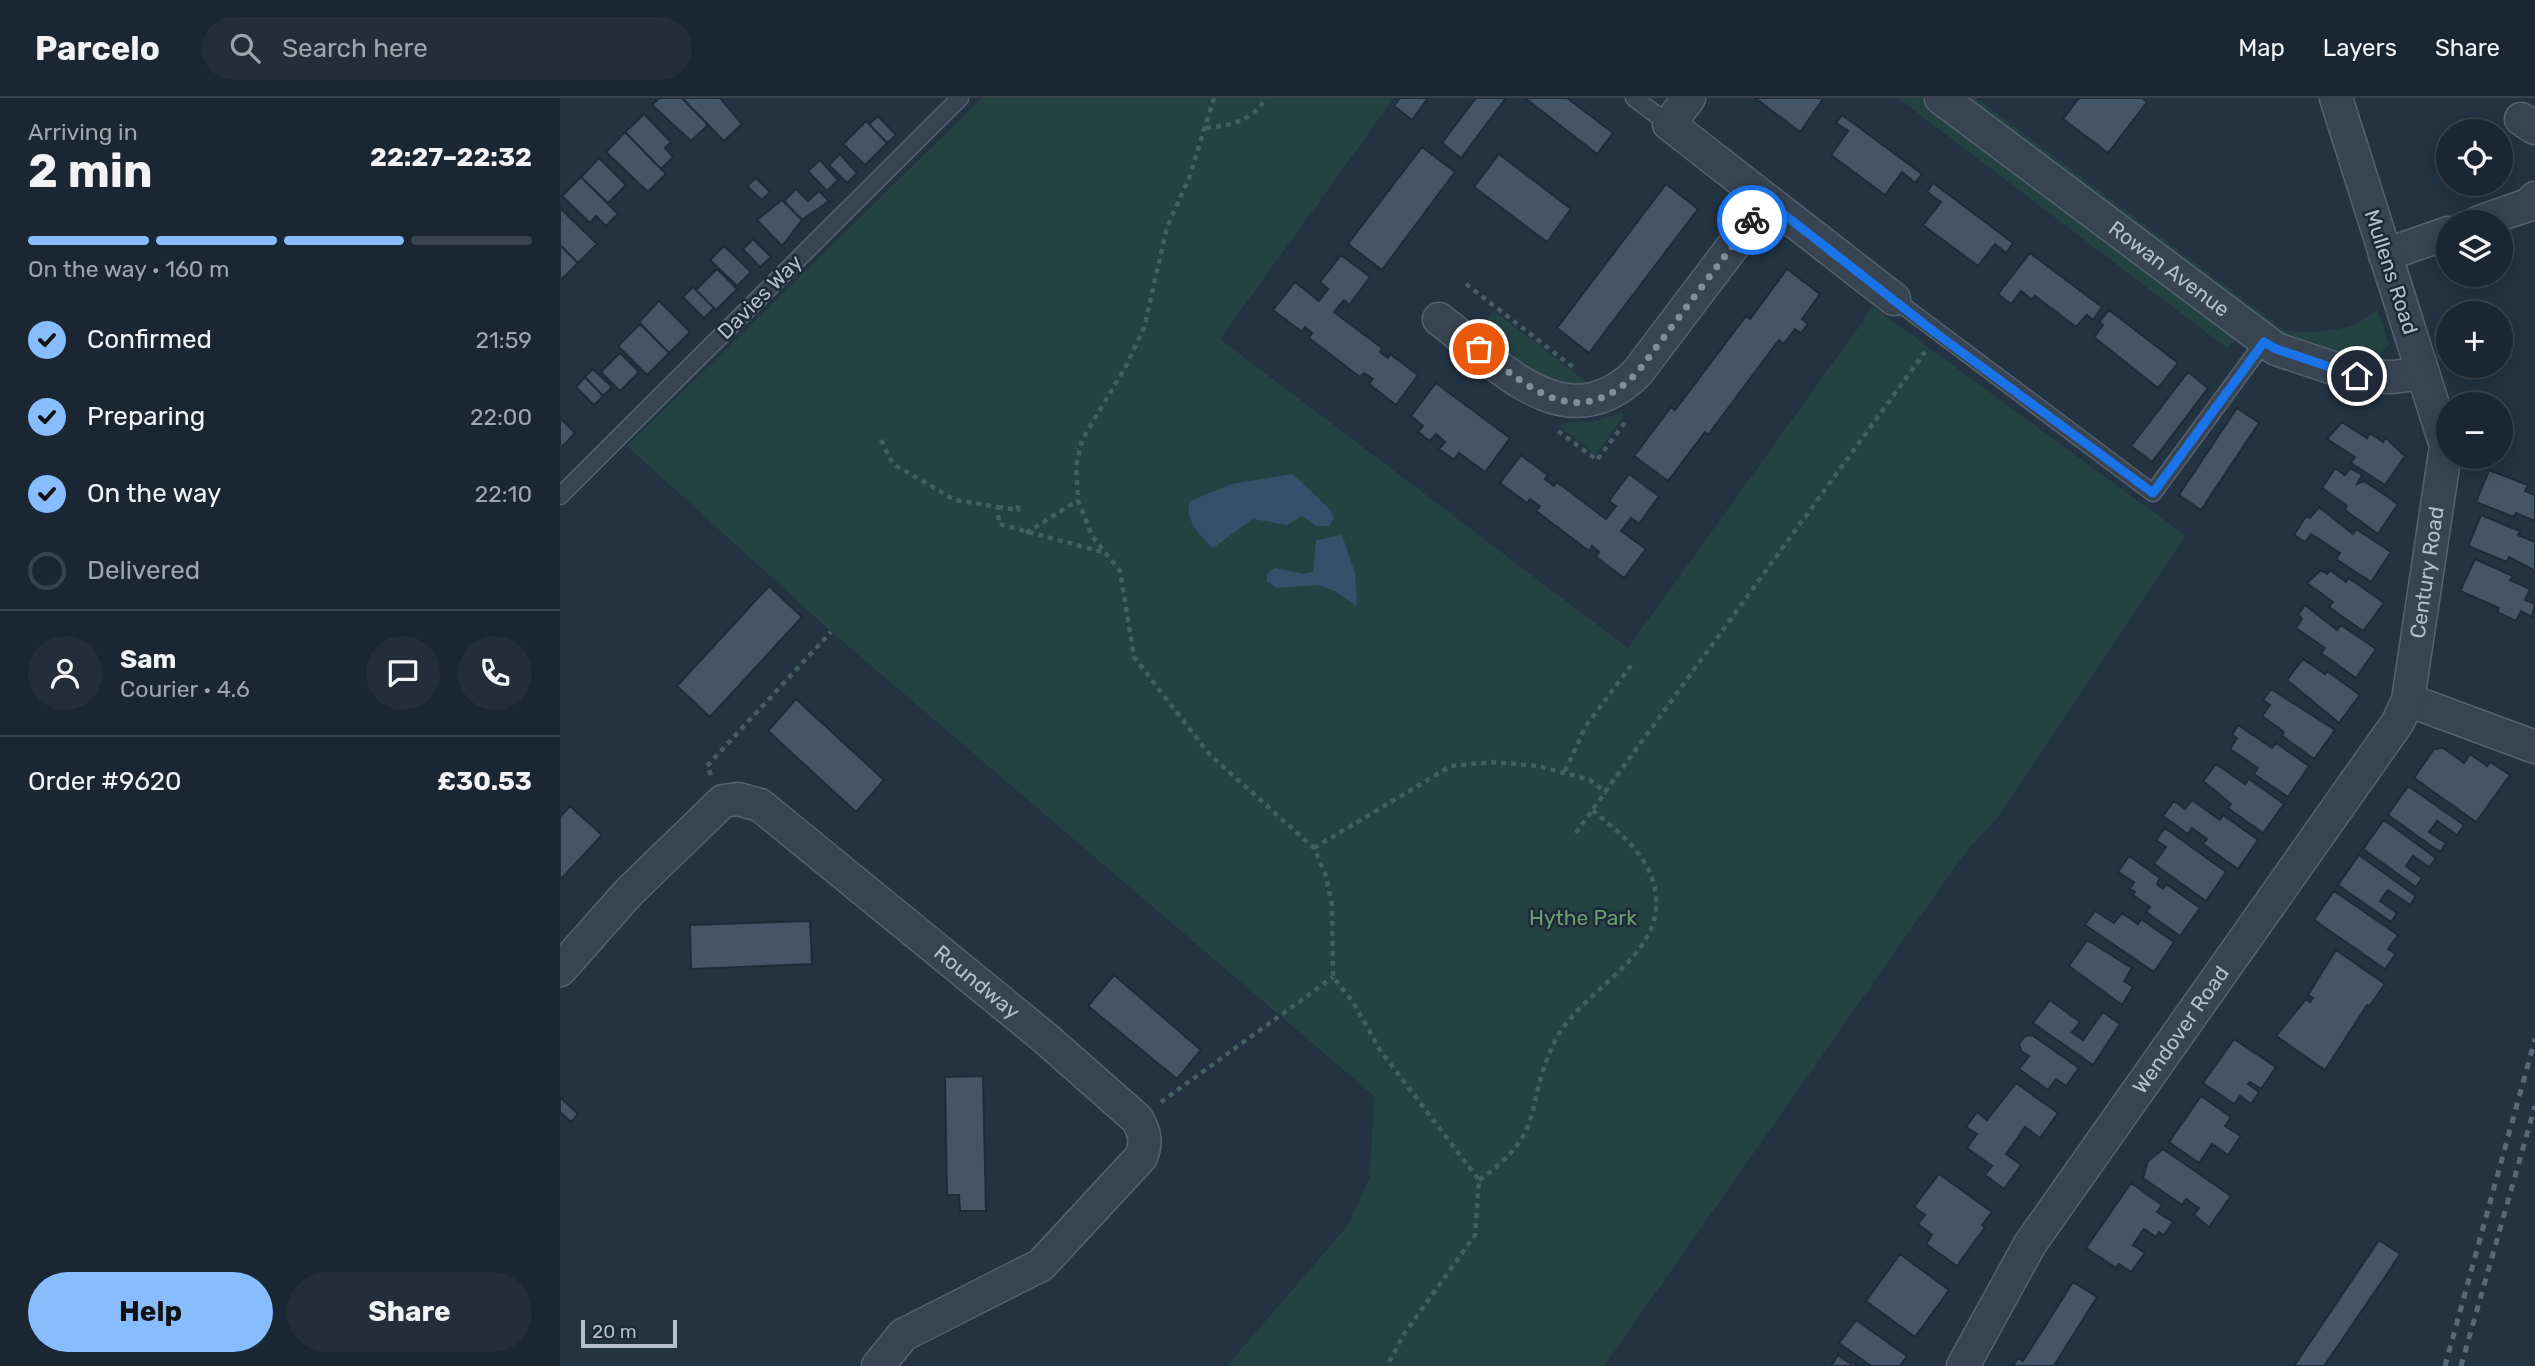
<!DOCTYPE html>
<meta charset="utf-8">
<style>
:root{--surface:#1a2632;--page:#232e3a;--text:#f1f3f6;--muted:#9fa5ac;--line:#38434d;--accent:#87bdff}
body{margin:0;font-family:Rubik,sans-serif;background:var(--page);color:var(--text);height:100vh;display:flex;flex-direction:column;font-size:26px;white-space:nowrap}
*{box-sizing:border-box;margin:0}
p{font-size:23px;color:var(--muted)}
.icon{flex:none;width:38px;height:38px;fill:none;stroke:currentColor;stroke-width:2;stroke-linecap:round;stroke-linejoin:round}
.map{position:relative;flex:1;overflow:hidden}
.panel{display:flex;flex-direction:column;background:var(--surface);width:560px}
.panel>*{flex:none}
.tools{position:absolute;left:1876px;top:21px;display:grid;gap:14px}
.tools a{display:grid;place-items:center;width:77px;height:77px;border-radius:50%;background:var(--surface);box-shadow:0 4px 18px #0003,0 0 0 2px var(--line);font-size:35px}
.scale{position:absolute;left:21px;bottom:18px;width:96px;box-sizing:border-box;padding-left:7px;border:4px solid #b5bfcc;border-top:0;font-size:19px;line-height:24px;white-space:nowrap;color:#b5bfcc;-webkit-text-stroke:5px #1d2937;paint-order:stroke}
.pin{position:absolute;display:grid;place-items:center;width:60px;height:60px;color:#fff;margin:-30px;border:4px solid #fff;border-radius:50%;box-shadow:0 2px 7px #0007}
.courier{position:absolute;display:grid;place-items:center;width:70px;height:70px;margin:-35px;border:5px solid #1a73e8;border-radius:50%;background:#fff;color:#222;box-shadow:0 2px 9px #0007}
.summary em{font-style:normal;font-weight:700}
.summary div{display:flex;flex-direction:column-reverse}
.summary{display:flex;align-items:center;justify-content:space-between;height:119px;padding:0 28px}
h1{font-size:46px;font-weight:700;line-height:52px}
.bar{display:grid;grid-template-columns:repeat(4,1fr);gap:10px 7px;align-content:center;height:84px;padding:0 28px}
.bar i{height:9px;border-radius:5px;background:var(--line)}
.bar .current{background:var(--accent)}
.bar p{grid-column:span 4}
.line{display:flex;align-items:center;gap:18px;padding:0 28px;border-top:2px solid var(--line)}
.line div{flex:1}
.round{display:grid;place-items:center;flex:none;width:74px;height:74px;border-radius:37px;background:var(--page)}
ol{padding:0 28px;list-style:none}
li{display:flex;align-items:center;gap:21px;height:77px}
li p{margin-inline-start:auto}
li .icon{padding:7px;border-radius:50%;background:var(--accent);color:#111;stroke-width:4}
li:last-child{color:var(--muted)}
li i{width:38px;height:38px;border:4px solid var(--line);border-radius:50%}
.primary-button{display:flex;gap:14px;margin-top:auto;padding:14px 28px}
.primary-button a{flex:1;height:80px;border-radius:42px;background:var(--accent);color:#111;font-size:28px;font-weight:700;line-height:80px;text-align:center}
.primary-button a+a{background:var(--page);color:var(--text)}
header{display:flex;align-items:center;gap:42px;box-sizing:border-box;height:98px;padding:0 35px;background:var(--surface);border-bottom:2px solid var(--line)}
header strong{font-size:33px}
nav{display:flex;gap:38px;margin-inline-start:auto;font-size:24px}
.search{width:490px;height:63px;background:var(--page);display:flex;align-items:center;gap:18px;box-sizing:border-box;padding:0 24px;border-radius:38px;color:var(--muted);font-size:26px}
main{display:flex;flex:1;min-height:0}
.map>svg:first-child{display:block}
.green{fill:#254243}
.water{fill:#364f6b}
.building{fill:#445567;stroke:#1f2b39;stroke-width:2}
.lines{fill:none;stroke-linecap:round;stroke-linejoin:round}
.lane-casing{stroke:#56626f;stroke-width:19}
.street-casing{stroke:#56626f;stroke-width:35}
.path{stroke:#445f60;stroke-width:4.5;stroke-dasharray:5 5;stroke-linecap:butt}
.lane{stroke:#384452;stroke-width:16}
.street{stroke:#384452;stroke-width:32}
.rail{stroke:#5a6979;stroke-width:5;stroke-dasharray:7 7;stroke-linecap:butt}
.done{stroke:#828e9c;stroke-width:7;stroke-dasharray:0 12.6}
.route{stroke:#1a73e8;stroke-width:9}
.labels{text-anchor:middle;stroke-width:5;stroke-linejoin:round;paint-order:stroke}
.street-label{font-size:21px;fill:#b5bfcc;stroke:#1d2937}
.park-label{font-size:21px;fill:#6a9f73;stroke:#1d2937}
</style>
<header>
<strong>Parcelo</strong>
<div class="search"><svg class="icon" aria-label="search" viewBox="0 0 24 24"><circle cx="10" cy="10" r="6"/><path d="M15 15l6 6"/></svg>Search here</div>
<nav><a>Map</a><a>Layers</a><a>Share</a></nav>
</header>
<main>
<section class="panel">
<div class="summary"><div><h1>2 min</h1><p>Arriving in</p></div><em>22:27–22:32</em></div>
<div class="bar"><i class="current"></i><i class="current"></i><i class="current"></i><i></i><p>On the way · 160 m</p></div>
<ol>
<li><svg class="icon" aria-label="check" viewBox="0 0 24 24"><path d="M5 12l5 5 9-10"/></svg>Confirmed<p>21:59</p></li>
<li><svg class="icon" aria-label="check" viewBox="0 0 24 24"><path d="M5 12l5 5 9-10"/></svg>Preparing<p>22:00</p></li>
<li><svg class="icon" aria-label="check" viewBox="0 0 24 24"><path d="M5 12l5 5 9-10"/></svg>On the way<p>22:10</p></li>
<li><i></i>Delivered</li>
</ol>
<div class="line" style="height:126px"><a class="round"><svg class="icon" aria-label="person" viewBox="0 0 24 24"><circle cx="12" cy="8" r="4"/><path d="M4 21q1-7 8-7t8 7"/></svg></a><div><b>Sam</b><p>Courier · 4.6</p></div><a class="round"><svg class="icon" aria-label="chat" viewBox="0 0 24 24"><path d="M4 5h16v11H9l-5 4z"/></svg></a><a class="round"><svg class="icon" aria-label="phone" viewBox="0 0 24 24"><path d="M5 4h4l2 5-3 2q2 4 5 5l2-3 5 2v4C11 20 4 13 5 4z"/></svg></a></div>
<div class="line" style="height:91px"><div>Order #9620</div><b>£30.53</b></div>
<div class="primary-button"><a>Help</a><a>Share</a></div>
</section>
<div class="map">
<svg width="1975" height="1268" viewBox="0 0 1975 1268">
<rect width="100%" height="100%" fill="#233342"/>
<!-- green -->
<path class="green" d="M422 0H834L660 241 1068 550 1313 209 1626 438 1439 718 1409 750 1344 841 1044 1268H667L789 1126 810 1078 814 998 274 536 67 348Z
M1338 0H1365L1678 237 1668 251Z
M1407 0H1416L1725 233C1757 235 1793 235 1817 211L1829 247 1814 261 1794 263 1726 241Z
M934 213 1029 286 992 288 931 245 927 222Z
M1061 315 1064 317 1036 357 1001 329 1004 325 1033 324Z"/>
<!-- water -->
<path class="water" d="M733 376 772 414 774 420 769 428H756L742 418 727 427 693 421 653 450C640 437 624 422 630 403L672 386Z
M782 437 795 475 797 508 775 493 758 487 717 490 707 483V476L715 470 743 476 753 474 756 442Z"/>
<!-- building -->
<path class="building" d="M99 0H122L148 27 131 43 92 7Z
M122 0H160L182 26 164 43Z
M840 0H868L852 22 834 8Z
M916 0H946L901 60 882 45Z
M965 0H1007L1053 35 1037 56Z
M1195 0H1261L1263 1 1240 34Z
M1519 0H1582L1587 4 1548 55 1503 21Z
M84 16 111 44 105 50 113 59 101 71 65 34Z
M1282 17 1362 76 1355 85 1342 74 1325 97 1271 57 1288 33 1276 25Z
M318 18 336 37 327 45 309 26Z
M306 23 327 45 305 67 283 46Z
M65 34 106 76 88 94 46 54Z
M862 49 895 74 822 172 788 146Z
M280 56 297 75 287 85 269 67Z
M939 56 1011 111 987 144 914 89Z
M39 60 66 87 48 105 21 79Z
M260 62 278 82 267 93 248 73Z
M21 79 58 116 46 128 36 118 30 125 2 98Z
M196 80 210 94 202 102 187 88Z
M1373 85 1453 145 1446 155 1435 146 1418 168 1363 127 1381 104 1367 94Z
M1106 86 1138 111 1029 255 997 230Z
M236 91 248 103 259 93 269 103 242 122 224 103Z
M222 102 242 122 222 148 197 122Z
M0 110 37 146 18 165 0 147Z
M193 141 211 159 200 169 183 151Z
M0 147 18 165 0 183Z
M164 148 191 174 177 188 150 162Z
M1470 155 1542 209 1533 222 1527 217 1516 229 1475 198 1472 202 1461 193 1451 206 1438 196Z
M781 157 810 179 789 207 784 202 774 214 822 250 820 254 828 260 830 256 858 277 836 307 809 286 813 281 804 275 800 279 749 240 752 235 745 229 742 234 713 212 735 184 759 203 768 191 760 184Z
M157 171 177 191 156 212 136 192Z
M1227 171 1260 196 1242 221 1248 226 1241 235 1235 231 1224 246 1219 242 1148 337 1145 334 1108 383 1074 358 1111 309 1115 312 1186 218 1190 221Z
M133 189 154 210 144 220 123 199Z
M99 203 130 234 109 255 79 224Z
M1549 212 1618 265 1598 290 1534 239 1543 227 1539 224Z
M80 226 109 255 87 277 58 248Z
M60 255 79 274 60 293 41 274Z
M33 271 52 289 43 298 25 279Z
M1628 274 1648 290 1592 364 1571 348Z
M25 279 43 298 34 307 16 289Z
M876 285 950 340 925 374 899 355 894 362 879 351 885 344 876 336 870 343 858 334 863 328 851 318Z
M1677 310 1699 325 1641 412 1619 397Z
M0 320 15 335 0 351Z
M1782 324 1807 340 1810 335 1823 344 1826 340 1845 358 1825 387 1791 365 1795 359 1767 341Z
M961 357 988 377 985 381 994 388 997 384 1046 421 1056 408 1049 403 1069 376 1099 398 1079 426 1071 420 1061 433 1086 451 1064 480 1036 459 1039 454 1032 448 1029 453 976 413 980 408 970 401 967 405 940 385Z
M1775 370 1785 377 1790 370 1802 377 1797 386 1804 383 1838 406 1818 436 1785 412 1787 408 1762 390Z
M1929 372 1968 387 1965 393 1975 397V423L1956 415 1954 419 1916 404Z
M1759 409 1793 436 1796 431 1831 454 1811 484 1776 461 1780 455 1751 436 1745 444 1734 437 1746 418 1750 420Z
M1921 417 1960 433 1958 437 1975 444V473L1949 459 1947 464 1908 448Z
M1915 461 1953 478 1950 482 1970 491 1965 502 1975 506 1972 519 1961 513 1956 523 1937 514 1939 510 1900 493Z
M1761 472 1767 476 1770 472 1786 484 1789 480 1824 505 1803 533 1769 509 1773 504 1747 485Z
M209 488 242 519 150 619 117 588Z
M1745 507 1777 532 1781 527 1816 551 1796 580 1761 555 1765 550 1736 530 1742 521 1738 517Z
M1743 561 1765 576 1767 573 1800 597 1779 625 1727 582Z
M1711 591 1775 632 1754 661 1722 638 1724 634 1702 618 1710 607 1703 602Z
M236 601 324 682 296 714 208 633Z
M1678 627 1712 650 1716 645 1749 668 1728 699 1694 676 1698 670 1670 651 1677 640 1672 637Z
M1883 650 1904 665 1910 656 1927 668 1930 664 1950 677 1916 724 1854 680 1874 651Z
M1656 666 1685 686 1689 681 1724 706 1703 735 1668 710 1671 706 1643 683Z
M1848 688 1904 727 1897 737 1877 723 1869 734 1886 745 1880 754 1828 717Z
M1632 702 1660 722 1663 717 1698 742 1678 771 1643 746 1647 741 1632 730 1628 736 1603 718 1614 703 1625 711Z
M10 708 42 737 0 782V719Z
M1824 722 1876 760 1869 769 1853 758 1846 768 1862 780 1856 789 1803 751Z
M1605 730 1666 774 1646 803 1594 766 1606 749 1596 742Z
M1799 757 1856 798 1850 807 1828 792 1820 803 1837 815 1831 824 1778 787Z
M1569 758 1600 780 1597 786 1603 791 1606 786 1640 810 1620 838 1586 814 1590 809 1573 797 1575 794 1570 791 1574 784 1558 774Z
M1774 793 1838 837 1828 851 1836 856 1825 871 1754 822Z
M1535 813 1554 825 1562 815 1578 826 1581 821 1614 844 1594 874 1525 827Z
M250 823 252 866 131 871 130 827Z
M1527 842 1572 870 1564 883 1573 889 1562 907 1509 868Z
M1776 852 1825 886 1809 909 1807 907 1765 972 1716 938 1746 901 1750 904 1753 900 1748 897Z
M554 877 641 952 617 981 528 908Z
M1490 902 1520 924 1512 934 1523 942 1543 914 1560 926 1533 967 1473 925Z
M1472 937 1519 970 1506 988 1496 981 1488 992 1459 971 1469 958 1461 953 1459 946 1465 938Z
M1674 941 1716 969 1701 991 1690 984 1688 986 1699 994 1691 1006 1680 998 1674 1006 1643 985Z
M423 978 426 1113H400L399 1097H387L385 979Z
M1456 985 1498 1015 1480 1040 1465 1029 1456 1042 1446 1056 1461 1067 1444 1091 1425 1077 1432 1068 1407 1050 1417 1036 1406 1029 1417 1014 1427 1022Z
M1641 998 1671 1019 1665 1028 1681 1038 1668 1057 1652 1046 1639 1065 1609 1044Z
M0 999 18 1016 11 1024 0 1014Z
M1603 1051 1671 1098 1649 1129 1634 1117 1639 1110 1626 1101 1622 1107 1583 1080 1588 1063Z
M1379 1076 1432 1114 1422 1127 1425 1129 1397 1168 1366 1146 1372 1137 1358 1126 1365 1117 1354 1109Z
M1571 1085 1602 1107 1597 1114 1613 1124 1604 1137 1599 1134 1596 1139 1584 1131 1573 1147 1585 1155 1571 1174 1559 1166 1556 1170 1526 1150Z
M1819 1142 1840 1156 1827 1176 1764 1268H1734Z
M1340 1156 1389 1192 1355 1239 1306 1203Z
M1513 1184 1537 1199 1495 1266 1499 1268H1453L1458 1260 1463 1263Z
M1296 1222 1347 1258 1340 1268H1311L1279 1245Z
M1278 1257 1291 1266 1292 1264 1298 1268H1271Z"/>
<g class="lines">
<!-- lane casing -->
<g class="lane-casing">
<path id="lane" d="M1074 0 1109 26
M1334 201 1593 395 1704 244
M0 398 400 0"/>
</g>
<!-- street casing -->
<g class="street-casing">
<g id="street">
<path d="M1129 0 1109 26 1334 201"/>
<path id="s1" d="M1381 0 1716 251 1797 278 1833 279 1863 275"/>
<path d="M1961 21 1975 30"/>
<path d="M1919 124 1968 107 1975 100"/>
<path d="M1825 157 1888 135"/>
<path d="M879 221C938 266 1005 345 1077 275L1207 103"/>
<path d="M1848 602 1975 649"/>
<path id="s2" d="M0 872 69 794 163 703 178 701 200 707 484 939 577 1021C585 1035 587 1044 581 1059L481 1167 343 1237 318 1268"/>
<path id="s3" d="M1403 1268 1470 1146 1838 624 1848 602 1886 348 1776 0"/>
</g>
</g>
<!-- path -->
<path class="path" d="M654 0 629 80 607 129 584 230 566 268 522 342 516 369 518 402 532 438 560 473 574 559 649 656 754 750 766 778 772 807 773 879 793 904 820 952 919 1082 915 1137 844 1236 827 1268
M646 30C672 27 692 23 706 0
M906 186 1014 270
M998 333 1037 362 1066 323
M321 342 333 366 395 402 438 409 439 426 546 455
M438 409 458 412V406
M466 435 518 402
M1005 673 1026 628 1073 565
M151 677 147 668 271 534
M1016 735 1045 694
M754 750 891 668 933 664 978 668 1030 682 1045 694 1365 254
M601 1004 773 879
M919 1082C988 1033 963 1012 993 947 1017 893 1102 862 1096 799 1093 760 1060 735 1032 712"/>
<!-- lane -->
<use href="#lane" class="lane"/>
<!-- street -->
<use href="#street" class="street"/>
<!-- rail -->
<path class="rail" d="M1885 1268 1975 941
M1901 1268 1975 1008"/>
</g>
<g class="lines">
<!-- done -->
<path class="done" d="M919 251C971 291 1016 335 1077 275L1192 122"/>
<!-- route -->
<path class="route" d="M1192 122 1207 103 1377 236 1593 395 1704 244 1716 251 1797 278"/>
</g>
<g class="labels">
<!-- street labels -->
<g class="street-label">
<text dy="7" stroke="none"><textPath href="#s1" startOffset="285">Rowan Avenue</textPath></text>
<text transform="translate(1831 174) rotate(72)" y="7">Mullens Road</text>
<text transform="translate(200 199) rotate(-45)" y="7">Davies Way</text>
<text dy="7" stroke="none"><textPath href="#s3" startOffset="931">Century Road</textPath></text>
<text dy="7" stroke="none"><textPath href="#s2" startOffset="553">Roundway</textPath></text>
<text dy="7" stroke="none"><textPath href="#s3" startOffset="401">Wendover Road</textPath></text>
</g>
<!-- park labels -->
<g class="park-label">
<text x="1023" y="827">Hythe Park</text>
</g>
</g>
</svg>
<div class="tools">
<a><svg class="icon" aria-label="locate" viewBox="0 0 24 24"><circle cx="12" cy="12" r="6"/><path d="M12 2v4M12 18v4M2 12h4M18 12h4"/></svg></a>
<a><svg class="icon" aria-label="layers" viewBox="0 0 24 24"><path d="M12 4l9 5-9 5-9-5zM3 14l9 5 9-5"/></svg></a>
<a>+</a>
<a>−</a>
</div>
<div class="scale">20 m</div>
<div class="pin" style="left:919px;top:251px;background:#ea580c"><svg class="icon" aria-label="bag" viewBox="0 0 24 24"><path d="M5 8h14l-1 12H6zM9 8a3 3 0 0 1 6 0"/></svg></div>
<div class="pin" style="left:1797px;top:278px;background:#1f2937"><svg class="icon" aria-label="home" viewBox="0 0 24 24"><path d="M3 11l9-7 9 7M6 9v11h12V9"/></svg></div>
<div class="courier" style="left:1192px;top:122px"><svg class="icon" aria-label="bike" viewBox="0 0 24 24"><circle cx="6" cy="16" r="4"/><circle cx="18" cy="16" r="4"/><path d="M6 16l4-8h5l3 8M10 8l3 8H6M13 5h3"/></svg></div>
</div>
</main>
